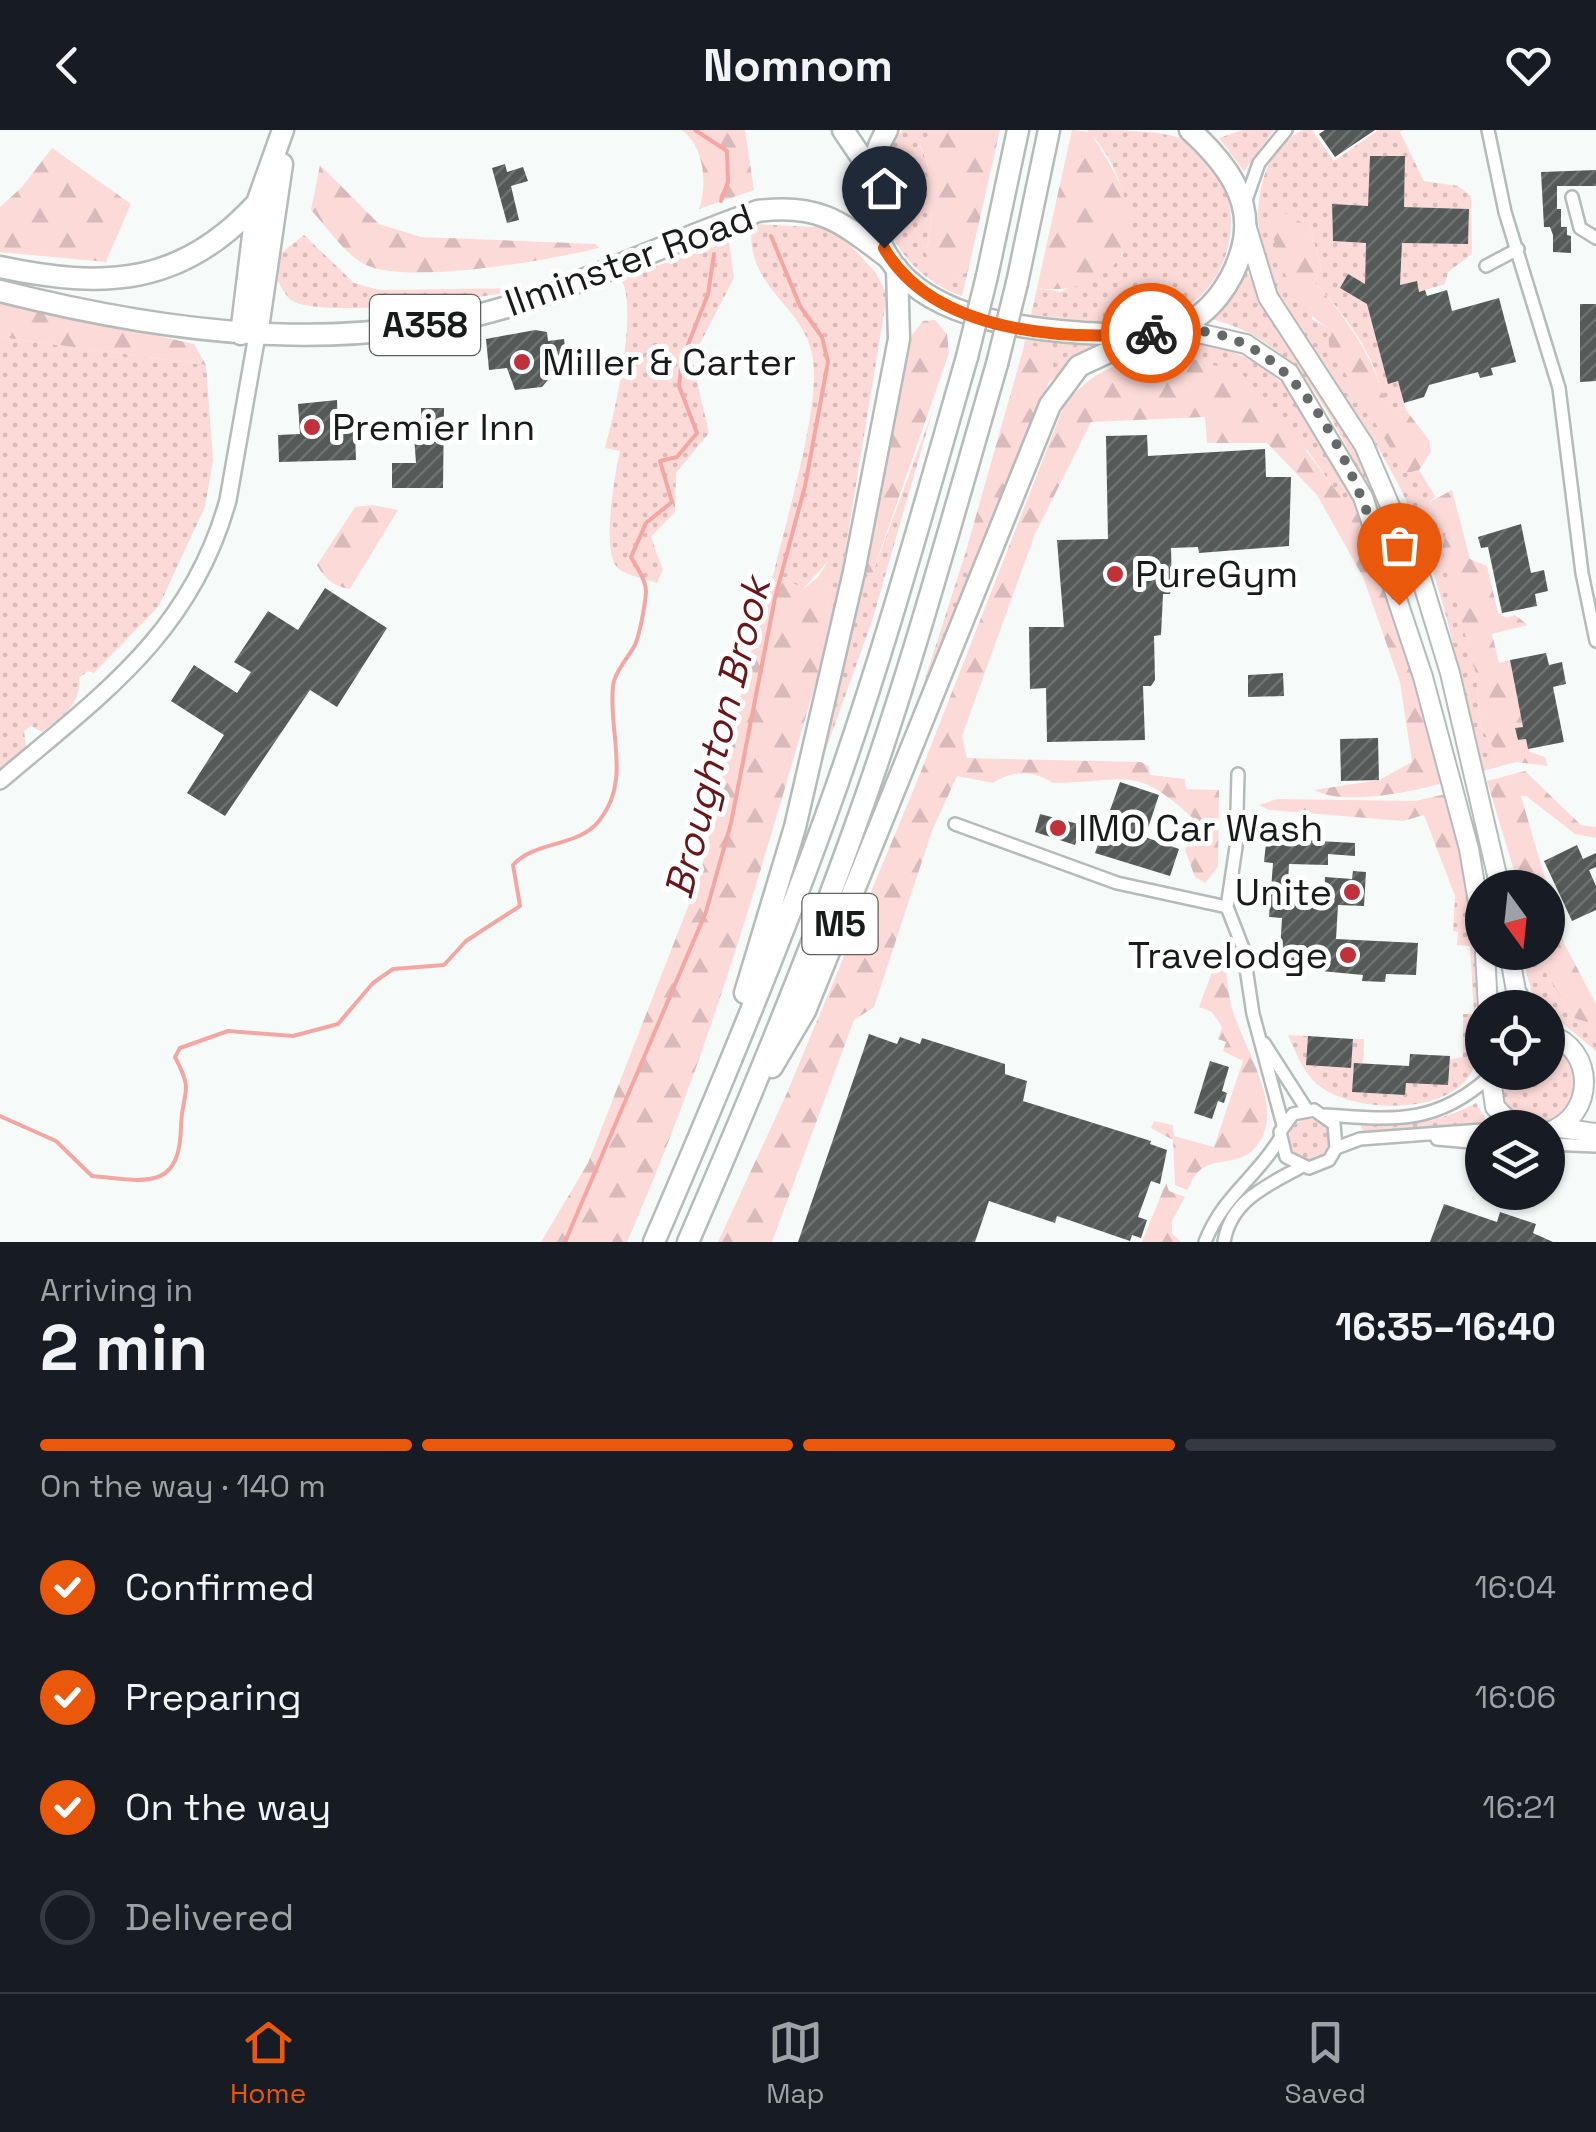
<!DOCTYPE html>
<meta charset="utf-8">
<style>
:root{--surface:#171b24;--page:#20242c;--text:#f1f3f6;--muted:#9ea1a6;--line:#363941;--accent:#ea580c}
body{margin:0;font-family:"Space Grotesk",sans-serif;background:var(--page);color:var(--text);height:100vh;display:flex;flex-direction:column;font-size:38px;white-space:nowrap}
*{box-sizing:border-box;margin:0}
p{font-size:32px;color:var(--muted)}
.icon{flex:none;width:55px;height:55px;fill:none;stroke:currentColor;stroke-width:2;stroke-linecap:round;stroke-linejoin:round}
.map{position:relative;height:1112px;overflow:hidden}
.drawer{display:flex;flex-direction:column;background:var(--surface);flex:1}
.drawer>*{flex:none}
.needle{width:65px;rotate:165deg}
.buttons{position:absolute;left:1465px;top:740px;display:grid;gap:20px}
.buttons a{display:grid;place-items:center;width:100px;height:100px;border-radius:50%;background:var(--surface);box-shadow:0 2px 8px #0004;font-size:50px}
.pin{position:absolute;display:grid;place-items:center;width:85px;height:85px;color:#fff;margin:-102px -42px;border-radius:50% 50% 50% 0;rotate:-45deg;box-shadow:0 0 10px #0007}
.pin .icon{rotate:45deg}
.courier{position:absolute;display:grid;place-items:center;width:100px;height:100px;margin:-50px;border:8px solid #ea580c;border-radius:50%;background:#fff;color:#222;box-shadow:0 2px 12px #0007}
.head em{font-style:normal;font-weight:800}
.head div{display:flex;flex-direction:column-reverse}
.head{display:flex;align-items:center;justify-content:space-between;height:170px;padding:0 40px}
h1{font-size:65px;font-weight:800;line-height:75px}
.bar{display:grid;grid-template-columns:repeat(4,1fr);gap:15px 10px;align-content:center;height:120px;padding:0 40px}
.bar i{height:12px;border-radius:8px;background:var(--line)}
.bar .active{background:var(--accent)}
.bar p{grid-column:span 4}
ol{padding:0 40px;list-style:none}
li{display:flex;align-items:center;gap:30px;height:110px}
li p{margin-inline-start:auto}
li .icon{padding:10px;border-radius:50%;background:var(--accent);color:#fff;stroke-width:4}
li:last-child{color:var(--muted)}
li i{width:55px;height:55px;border:5px solid var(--line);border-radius:50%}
header{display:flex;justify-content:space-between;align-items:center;height:130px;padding:0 40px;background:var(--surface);font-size:45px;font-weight:800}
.tab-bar{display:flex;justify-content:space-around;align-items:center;height:140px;border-top:2px solid var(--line);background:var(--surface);font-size:28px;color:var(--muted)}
.tab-bar a{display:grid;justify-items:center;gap:5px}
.tab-bar .active{color:var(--accent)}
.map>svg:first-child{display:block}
.green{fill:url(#green-dots)}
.forest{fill:url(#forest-firs)}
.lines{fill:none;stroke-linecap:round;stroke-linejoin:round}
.stream{stroke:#f4a6a2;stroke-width:4}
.building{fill:url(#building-hatch)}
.street-casing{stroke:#b6bbba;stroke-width:16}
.secondary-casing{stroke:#b6bbba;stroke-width:20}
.primary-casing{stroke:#b6bbba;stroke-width:22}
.highway-casing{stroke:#b6bbba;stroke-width:25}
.street{stroke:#fff;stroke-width:11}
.secondary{stroke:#fff;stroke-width:15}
.primary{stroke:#fff;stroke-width:18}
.highway{stroke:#fff;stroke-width:20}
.highway-bridge-casing{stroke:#b6bbba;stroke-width:25;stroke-linecap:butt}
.highway-bridge{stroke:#fff;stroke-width:20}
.done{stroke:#666969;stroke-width:10;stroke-dasharray:0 18}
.route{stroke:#ea580c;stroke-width:12}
.poi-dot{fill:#c1313a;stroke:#fff;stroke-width:4}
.labels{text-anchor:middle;stroke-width:10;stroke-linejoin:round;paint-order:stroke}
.shield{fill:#fff;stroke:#5e5f5f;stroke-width:2.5}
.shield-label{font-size:35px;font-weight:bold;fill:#191b1b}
.street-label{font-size:38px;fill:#191b1b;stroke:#fff}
.poi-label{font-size:38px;fill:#191b1b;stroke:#fff;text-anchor:start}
.water-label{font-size:40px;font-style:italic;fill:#69161b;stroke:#fff}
</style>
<header><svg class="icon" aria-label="back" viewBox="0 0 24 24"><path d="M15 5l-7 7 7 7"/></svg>Nomnom<svg class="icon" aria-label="heart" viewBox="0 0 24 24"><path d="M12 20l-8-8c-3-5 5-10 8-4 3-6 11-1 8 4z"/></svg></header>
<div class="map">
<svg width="1596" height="1112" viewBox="0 0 1596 1112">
<defs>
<pattern id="green-dots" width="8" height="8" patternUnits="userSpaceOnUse" patternTransform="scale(2.5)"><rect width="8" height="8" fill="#fcdad8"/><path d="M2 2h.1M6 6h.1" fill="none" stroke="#d7bab9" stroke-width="1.8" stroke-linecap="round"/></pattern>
<pattern id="forest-firs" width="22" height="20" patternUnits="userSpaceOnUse" patternTransform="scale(2.5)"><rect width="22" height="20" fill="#fcdad8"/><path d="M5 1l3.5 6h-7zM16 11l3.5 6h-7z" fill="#d7bab9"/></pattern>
<pattern id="building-hatch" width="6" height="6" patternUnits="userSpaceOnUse" patternTransform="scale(2.5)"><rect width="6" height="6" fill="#555a59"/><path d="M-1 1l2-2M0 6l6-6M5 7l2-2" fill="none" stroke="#6e7272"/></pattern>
</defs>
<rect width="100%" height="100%" fill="#f6fbfa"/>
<!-- green -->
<path class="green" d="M902 0H941L920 16C937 47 933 90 926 124L957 148 968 141 962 166C895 143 853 63 902 0Z
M1087 0C1119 0 1156 0 1184 9 1255 49 1242 160 1168 186 1127 200 1073 188 1031 185L1037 158 1061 162 1122 126C1132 79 1122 36 1087 0Z
M1243 0H1274L1244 41 1219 8Z
M1303 0H1312L1334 31 1378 0H1404L1400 2 1424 51 1458 56 1471 66 1472 124 1448 142 1445 154 1419 162 1416 151 1396 156 1402 113 1468 114 1469 79 1404 77 1405 27 1368 76 1332 75 1333 111 1366 113 1365 147 1388 253 1406 248 1401 260 1406 280 1398 281C1381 269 1382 261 1376 243 1364 210 1338 176 1314 152L1321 138 1310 97 1312 189 1328 198 1398 331 1407 343 1419 340 1435 366 1430 372 1446 402 1443 419 1476 544 1481 597 1496 622 1487 640 1482 641C1460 550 1445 455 1406 370 1384 322 1352 277 1322 233 1306 211 1287 189 1275 164 1252 116 1245 27 1303 0Z
M752 94 835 98 876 143 887 165 834 490 828 487 831 428 803 459 774 442C786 390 820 279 813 230 806 174 744 160 752 94Z
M304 105 354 153 379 160 529 158C491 168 319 190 291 170 286 166 281 157 278 151L280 124Z
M729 112 734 148 692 229 709 303 676 343 675 382 651 407 663 440 657 453C646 449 628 446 619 439 600 426 615 343 620 321L605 318C614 286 640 174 620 148Z
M1246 139 1273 190 1346 295 1377 357 1368 360C1330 284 1300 211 1211 189L1231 167Z
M0 207 206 235 213 330 205 377 159 476 94 543 88 541 79 548C82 575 61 587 42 602L31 596 24 601 26 616 0 640Z
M1025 210 1099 214 1049 252 1053 234 1023 220Z
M1188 213C1286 220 1313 292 1354 368L1343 371 1308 321 1193 229 1158 233Z
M933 280 872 491 824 625 864 443 872 445Z
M966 421 979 424 912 590Z
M1469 765 1476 834 1477 924C1472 986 1359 986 1321 957 1304 945 1296 923 1288 905L1308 906 1307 935 1350 938 1353 909H1364L1363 933H1354L1353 962 1404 965 1407 936 1463 927V884H1474L1470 816 1457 815 1458 802 1453 801 1455 766Z
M1521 823H1542L1547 845 1574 888 1590 893 1596 904V921L1534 870Z
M1548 914 1567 923 1579 946 1569 982C1531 1002 1491 992 1500 943L1548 942Z
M1476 973 1489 995 1363 1001 1360 994C1402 996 1439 994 1476 973Z
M1289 1009a20 20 0 1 1 40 0a20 20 0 1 1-40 0Z"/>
<!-- forest -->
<path class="forest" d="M681 0H745L754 60 699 79C708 55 704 14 681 0Z
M941 0H1000L968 141 957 148H940L926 124C933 90 937 47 920 15Z
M1072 0 1090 2C1106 28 1126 56 1129 88 1134 141 1081 165 1037 158Z
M52 18 131 74 106 132 0 122V77L22 57Z
M320 35 379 94 421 107 596 114 599 118C551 130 409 155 366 135 345 125 327 97 311 80Z
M1281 81 1310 97 1321 138 1314 152C1338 177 1360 208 1374 240 1382 258 1380 268 1398 281L1406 280 1429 310 1431 322 1419 340 1407 343 1398 331 1329 216 1328 198C1293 177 1275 128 1270 88Z
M0 170 194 214 206 235 0 207Z
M935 190 947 204 949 223 872 445 864 443 912 205 923 191Z
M1031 215 1045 219 1053 234 1049 252 979 424 966 421 1023 220Z
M1193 229 1241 243 1271 274 1343 370 1354 368 1384 450 1443 653C1412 662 1344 676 1314 660L1379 650 1412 632 1400 552 1363 447 1317 365 1267 313H1207L1205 287 1091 292 1035 404 962 606 967 628 1141 632 1149 636 1150 645 1185 649 1186 659 1219 660 1218 737 1205 753 1195 747 1185 720 1196 691C1132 632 1130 653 1053 653 1033 640 1013 640 993 653L957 646 932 701 874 877 854 890 772 1112H718L786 965 916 654 1065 273C1117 218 1129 240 1193 229Z
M1452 360 1470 429 1487 436 1498 483 1507 488 1515 485 1528 495 1492 504 1499 533 1510 530 1523 597 1515 599 1518 610 1526 609 1530 622 1545 627 1548 636 1516 632 1487 640 1496 622 1481 597 1476 544 1442 419 1446 402 1430 372Z
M372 375 398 380 350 459C333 456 325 449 317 435L355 377Z
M832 425 828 486 834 490C772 701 716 910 627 1112H541L588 1033 700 746 760 482 774 442 803 459 818 447Z
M1525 641 1581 695 1596 697V708L1575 704 1526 666H1521L1564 813 1596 874V904L1590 893 1574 888 1547 845 1542 823 1548 822V758L1519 757 1487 651Z
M1446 664 1469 765 1464 769 1455 766 1424 685 1403 691 1269 680 1259 675 1277 669 1415 671Z
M1223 813C1227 836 1226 859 1233 881 1244 919 1289 983 1254 1019 1238 1036 1215 1027 1199 1041 1193 1046 1191 1055 1187 1060L1175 1055 1173 1010 1151 998 1154 991 1173 995 1174 1006 1214 1017 1243 931 1223 921 1226 912 1218 909 1222 897 1212 882 1199 877Z
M1166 1053 1169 1061 1185 1067 1172 1091V1103L1181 1112H1142Z"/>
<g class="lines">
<!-- stream -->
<path class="stream" d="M695 0 727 21 728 52 721 71
M0 986 56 1011 92 1046C145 1051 180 1062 181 996 182 959 195 965 175 927L180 918 228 901 293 906 338 894 373 853 393 839 444 835 466 811 520 776 513 735C536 710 577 718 599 691 632 650 608 603 613 556 615 541 628 528 635 515 640 503 645 476 646 462 646 450 637 438 631 427L646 393 672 372 660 331 677 327 697 303 679 256 682 230 708 164 714 124
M565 1112 706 782 731 693 775 468 805 356 828 232 822 207 800 176 771 106"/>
</g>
<!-- building -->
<path class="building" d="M1325 0H1375L1335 27 1319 4Z
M1370 26H1405L1404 77 1469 79 1468 114 1402 113 1400 155 1417 151 1419 162 1425 160 1427 166 1447 160 1452 181 1499 168 1516 232 1491 238 1493 245 1480 248 1478 242 1429 255 1424 267 1404 273 1398 251 1388 254 1367 174 1340 158 1348 144 1365 154 1366 113 1333 111 1332 74 1368 76Z
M505 34 507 42 523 37 528 51 511 56 519 90 507 93 492 38Z
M1596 40V56H1557V79H1561V97H1567V105L1571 106V123L1553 122V105L1550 97H1544L1541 42Z
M1580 174H1596V251L1580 252Z
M535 200 547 202 548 211 564 209 566 226 556 227 557 239 542 257 515 260 507 238 489 240 486 209Z
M337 270 338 302 355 301 356 330 279 332 278 305 300 304 298 274Z
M421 278H444L443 358H392V333H416L413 292H421Z
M1147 305 1148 326 1265 319 1266 347H1291L1289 416 1199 423 1198 417 1171 418 1172 457 1170 464H1163L1161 505 1154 506 1155 550 1151 556H1143L1145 610 1047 612 1046 558 1030 559 1029 497H1064L1057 410 1108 409 1106 306Z
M1521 394 1531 443 1544 440 1548 461 1535 464 1537 476 1502 483 1488 417 1481 418 1478 407Z
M325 458 387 498 337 577 310 560 225 686 187 663 224 605 171 571 194 535 237 563 251 542 234 532 268 481 298 500Z
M1546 523 1549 535 1562 532 1566 554 1553 557 1564 612 1528 619 1526 609 1518 610 1515 598 1523 597 1510 530Z
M1283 543 1284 566 1248 567V545Z
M1378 608 1379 650 1341 651 1340 609Z
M1120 652 1159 665 1145 707 1179 719 1170 746 1095 723Z
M1040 684 1082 695 1075 715 1035 702Z
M1282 709 1355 713V726L1328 724V735L1289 734 1287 773 1324 775 1325 747 1352 749 1353 741 1366 742 1364 776 1338 775 1336 809 1418 813 1416 845 1386 844 1385 852 1362 851 1363 845 1279 837 1282 788 1269 787 1273 733 1264 732 1266 713 1281 714Z
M1577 715 1583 729 1596 723V737L1589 740 1596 756V780L1572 791 1544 731Z
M869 904 897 914 900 907 920 914 922 908 1005 934V944L1027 951 1023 971 1151 1011 1150 1014 1167 1020 1160 1054 1151 1051 1138 1087 1147 1090 1141 1108 1132 1105 1130 1111 1057 1086 1055 1093 989 1071 975 1112H798Z
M1308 906 1353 909 1351 938 1306 935Z
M1410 924 1450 926 1448 955 1406 953 1405 965 1352 962 1354 933 1409 936Z
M1210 931 1229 937 1222 961 1227 963 1224 973 1218 971 1212 989 1194 983Z
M1444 1074 1497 1092 1500 1082 1536 1094 1533 1103 1553 1112H1430Z"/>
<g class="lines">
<!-- street casing -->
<g class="street-casing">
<path id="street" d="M1488 0 1505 82 1559 258 1582 443 1596 511
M1572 67 1580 98 1596 108
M1245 73 1259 33 1286 0
M1486 136 1518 119
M1238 644 1236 717 1227 777 1243 818 1253 884 1283 995
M955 694 1117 753 1227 777
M1264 913 1307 980
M1326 985C1394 990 1436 995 1489 947
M1437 1009 1482 1013
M1548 1014 1596 1016
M1336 1018 1334 994 1314 980 1293 984 1280 1002 1286 1027 1309 1038 1329 1030 1336 1018 1360 1009 1482 1000
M1205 1112C1223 1066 1255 1049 1279 1010
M1224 1112C1231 1070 1268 1055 1301 1037"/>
</g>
<!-- secondary casing -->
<g class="secondary-casing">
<path id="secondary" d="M0 651C100 566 191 504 228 370L257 205"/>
</g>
<!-- primary casing -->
<g class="primary-casing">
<path id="primary" d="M1246 95 1268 167 1364 315 1422 451 1450 543 1500 758
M1176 198 1246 214 1289 243 1363 367 1423 547 1469 719 1482 796
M1485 822 1488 878
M1509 822 1516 861 1525 878
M1548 904C1596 918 1596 986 1548 1002
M1490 942 1495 977 1516 998
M1560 998 1596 1003"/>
</g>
<!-- highway casing -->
<g class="highway-casing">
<path id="highway" d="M843 0 870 40
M887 0C870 29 867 55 873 88 891 183 1006 198 1085 203 1113 204 1149 208 1176 198 1210 186 1233 152 1242 119 1256 70 1224 31 1190 0
M0 137C104 159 182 156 257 73
M987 146 1018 0
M1017 153 1049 0
M0 161C179 206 368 230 546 164 617 138 686 106 758 81 821 73 842 93 890 129
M241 204 257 73 283 0
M257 205 282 34
M745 863 795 697 854 442 899 209 897 138
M772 937 805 881 1050 275 1079 236 1147 204
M654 1112C715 971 775 828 827 683 881 534 923 380 967 227
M688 1112C747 976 805 837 855 697 910 545 952 389 997 234"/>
</g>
<!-- street -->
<use href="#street" class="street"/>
<!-- secondary -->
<use href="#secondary" class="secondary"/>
<!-- primary -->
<use href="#primary" class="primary"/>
<!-- highway -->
<use href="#highway" class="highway"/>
<!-- highway-bridge casing -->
<g class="highway-bridge-casing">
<path id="highway-bridge" d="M967 227 987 146
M997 234 1017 153"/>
</g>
<!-- highway-bridge -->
<use href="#highway-bridge" class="highway-bridge"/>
</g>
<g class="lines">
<!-- done -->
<path class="done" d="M1151 203C1307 174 1361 360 1399 475"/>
<!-- route -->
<path class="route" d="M884 118C933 203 1063 211 1151 203"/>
</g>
<!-- markers -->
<g class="poi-dot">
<circle cx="522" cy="232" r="10"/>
<circle cx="312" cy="297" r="10"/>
<circle cx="1115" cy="444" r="10"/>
<circle cx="1058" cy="698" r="10"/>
<circle cx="1352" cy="762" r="10"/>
<circle cx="1348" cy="825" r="10"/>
</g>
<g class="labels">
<!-- shield labels -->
<g class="shield">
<rect x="370" y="165" width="110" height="60" rx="8"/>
<rect x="802.5" y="764" width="75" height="60" rx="8"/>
</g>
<g class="shield-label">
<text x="425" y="207">A358</text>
<text x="840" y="806">M5</text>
</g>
<!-- street labels -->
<g class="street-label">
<text transform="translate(629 130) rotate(-20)" y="13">Ilminster Road</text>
</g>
<!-- poi labels -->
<g class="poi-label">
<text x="542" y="245">Miller &amp; Carter</text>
<text x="332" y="310">Premier Inn</text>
<text x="1135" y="457">PureGym</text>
<text x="1078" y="711">IMO Car Wash</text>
<text x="1332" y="775" text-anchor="end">Unite</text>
<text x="1328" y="838" text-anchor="end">Travelodge</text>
</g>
<!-- water labels -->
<g class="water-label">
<text transform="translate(717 608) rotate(-76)" y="14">Broughton Brook</text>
</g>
</g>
</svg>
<div class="buttons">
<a><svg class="needle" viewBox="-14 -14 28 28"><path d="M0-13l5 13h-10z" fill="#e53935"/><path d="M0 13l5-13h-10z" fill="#9ea1a6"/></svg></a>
<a><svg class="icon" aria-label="locate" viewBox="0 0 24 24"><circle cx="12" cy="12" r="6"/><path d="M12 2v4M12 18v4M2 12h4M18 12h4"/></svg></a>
<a><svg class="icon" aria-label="layers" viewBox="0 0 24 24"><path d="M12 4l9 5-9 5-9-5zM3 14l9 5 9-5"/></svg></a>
</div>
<div class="pin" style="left:1399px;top:475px;background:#ea580c"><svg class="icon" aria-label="bag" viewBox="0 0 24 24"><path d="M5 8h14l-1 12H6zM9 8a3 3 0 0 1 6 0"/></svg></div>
<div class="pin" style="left:884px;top:118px;background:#1f2937"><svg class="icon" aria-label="home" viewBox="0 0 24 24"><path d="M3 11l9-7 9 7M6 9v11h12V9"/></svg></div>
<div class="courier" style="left:1151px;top:203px"><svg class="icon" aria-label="bike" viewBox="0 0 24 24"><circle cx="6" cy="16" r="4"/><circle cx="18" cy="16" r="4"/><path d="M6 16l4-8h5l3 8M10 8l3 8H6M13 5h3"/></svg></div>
</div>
<section class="drawer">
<div class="head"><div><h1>2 min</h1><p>Arriving in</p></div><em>16:35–16:40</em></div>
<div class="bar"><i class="active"></i><i class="active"></i><i class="active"></i><i></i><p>On the way · 140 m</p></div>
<ol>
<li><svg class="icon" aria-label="check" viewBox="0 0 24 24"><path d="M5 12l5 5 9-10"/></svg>Confirmed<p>16:04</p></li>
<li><svg class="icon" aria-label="check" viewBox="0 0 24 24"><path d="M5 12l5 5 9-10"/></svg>Preparing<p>16:06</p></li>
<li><svg class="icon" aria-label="check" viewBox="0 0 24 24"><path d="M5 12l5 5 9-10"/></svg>On the way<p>16:21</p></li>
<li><i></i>Delivered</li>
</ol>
</section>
<nav class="tab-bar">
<a class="active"><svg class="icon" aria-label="home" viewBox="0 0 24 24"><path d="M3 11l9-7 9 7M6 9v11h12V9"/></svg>Home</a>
<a><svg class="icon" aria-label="map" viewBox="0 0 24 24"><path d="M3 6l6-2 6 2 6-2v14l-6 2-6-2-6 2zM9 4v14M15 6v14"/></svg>Map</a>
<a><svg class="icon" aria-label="saved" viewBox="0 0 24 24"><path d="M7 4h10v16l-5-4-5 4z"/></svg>Saved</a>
</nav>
